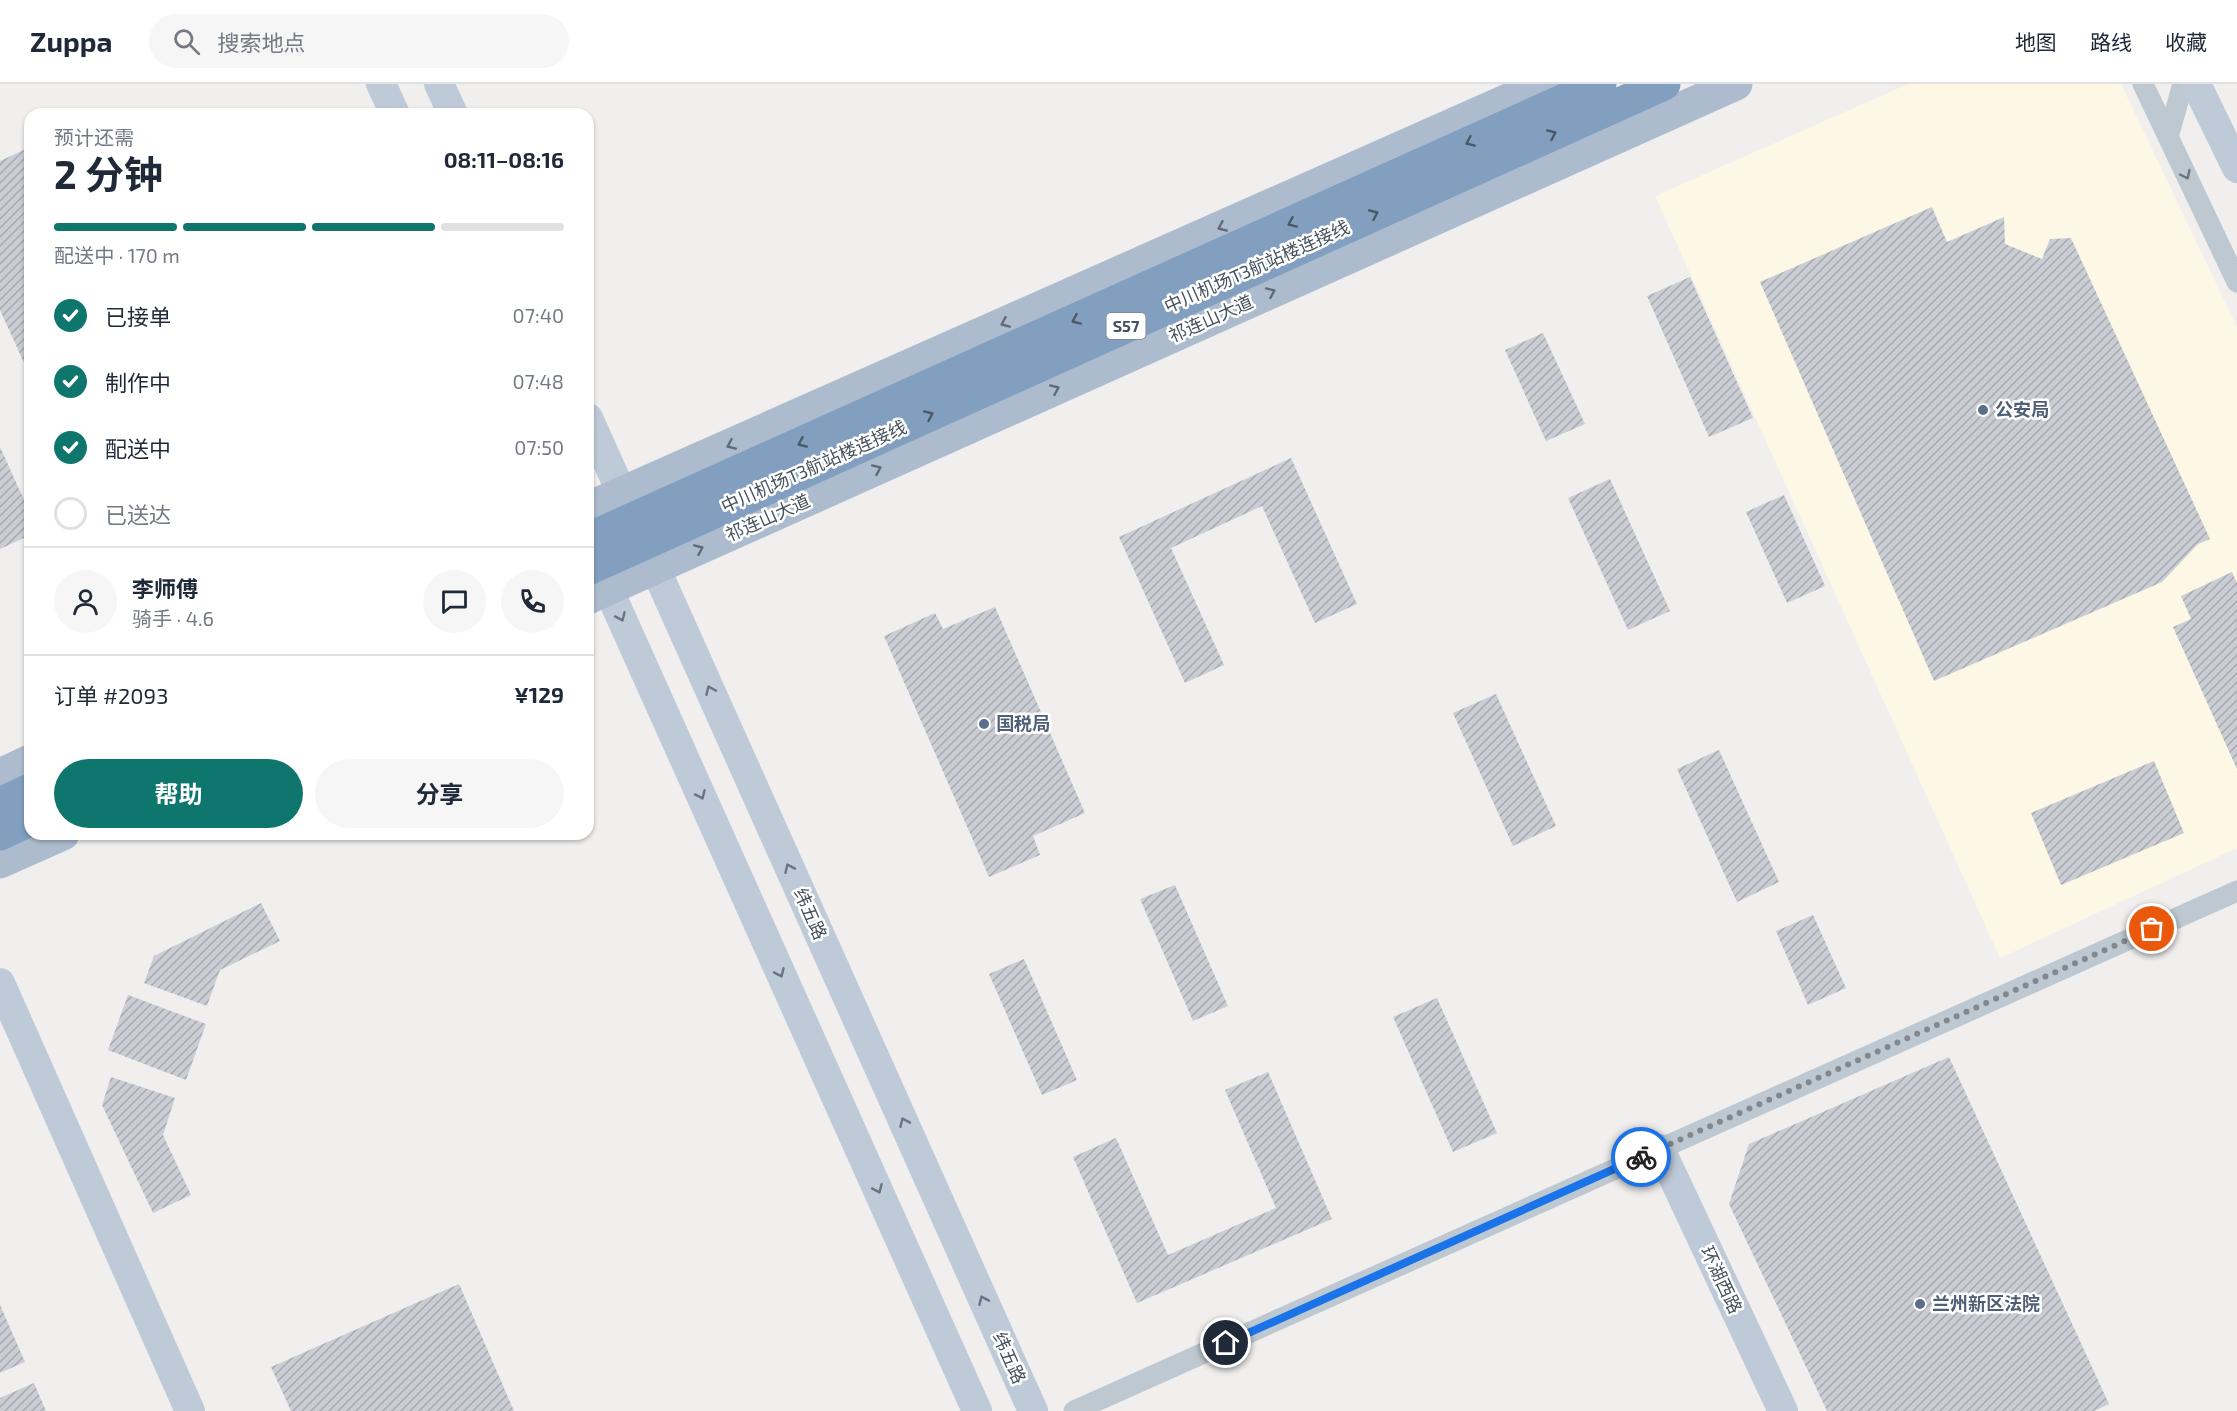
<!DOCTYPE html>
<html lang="zh">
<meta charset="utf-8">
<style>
:root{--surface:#fff;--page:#f6f6f7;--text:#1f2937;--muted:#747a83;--line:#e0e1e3;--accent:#0f766e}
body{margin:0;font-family:"Exo 2","Noto Sans SC",sans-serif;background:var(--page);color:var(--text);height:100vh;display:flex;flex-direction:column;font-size:22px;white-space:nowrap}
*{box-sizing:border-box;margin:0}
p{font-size:20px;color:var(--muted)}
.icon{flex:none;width:33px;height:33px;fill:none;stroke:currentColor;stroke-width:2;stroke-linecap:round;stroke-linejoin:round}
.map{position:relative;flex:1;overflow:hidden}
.panel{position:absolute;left:24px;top:24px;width:570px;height:732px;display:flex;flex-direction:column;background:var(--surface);border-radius:18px;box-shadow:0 2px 4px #0004}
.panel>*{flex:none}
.pin{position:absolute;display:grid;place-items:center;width:51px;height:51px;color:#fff;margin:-26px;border:3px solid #fff;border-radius:50%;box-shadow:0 2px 6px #0007}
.courier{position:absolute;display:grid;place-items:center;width:60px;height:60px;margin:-30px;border:4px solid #1a73e8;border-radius:50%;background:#fff;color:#222;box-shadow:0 2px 8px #0007}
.head em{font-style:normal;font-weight:700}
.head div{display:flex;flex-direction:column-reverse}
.head{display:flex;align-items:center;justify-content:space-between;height:102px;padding:0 30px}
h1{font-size:39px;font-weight:700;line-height:45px}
.bar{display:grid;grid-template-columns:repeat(4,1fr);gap:9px 6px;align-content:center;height:72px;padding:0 30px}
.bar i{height:8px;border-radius:4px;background:var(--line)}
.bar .on{background:var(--accent)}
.bar p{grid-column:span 4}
.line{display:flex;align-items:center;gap:15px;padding:0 30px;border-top:2px solid var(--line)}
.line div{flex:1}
.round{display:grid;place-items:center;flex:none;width:63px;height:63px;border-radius:32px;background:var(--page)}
ol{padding:0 30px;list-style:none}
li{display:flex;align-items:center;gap:18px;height:66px}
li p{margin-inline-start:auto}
li .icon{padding:6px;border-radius:50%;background:var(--accent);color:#fff;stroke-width:4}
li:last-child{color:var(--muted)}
li i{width:33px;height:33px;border:3px solid var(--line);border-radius:50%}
.action{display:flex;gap:12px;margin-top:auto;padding:12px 30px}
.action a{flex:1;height:69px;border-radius:36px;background:var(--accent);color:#fff;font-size:24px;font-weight:700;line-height:69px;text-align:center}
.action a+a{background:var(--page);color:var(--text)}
header{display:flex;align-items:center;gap:36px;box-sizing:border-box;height:84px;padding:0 30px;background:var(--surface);border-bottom:2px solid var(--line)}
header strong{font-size:28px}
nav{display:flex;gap:33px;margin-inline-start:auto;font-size:21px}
.search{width:420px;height:54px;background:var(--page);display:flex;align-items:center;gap:15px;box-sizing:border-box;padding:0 21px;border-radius:33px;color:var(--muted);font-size:22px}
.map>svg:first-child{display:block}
.commercial{fill:#fdf7e6}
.building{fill:url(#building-hatch)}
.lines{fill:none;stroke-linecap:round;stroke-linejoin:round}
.street{stroke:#bdc8d1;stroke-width:21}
.secondary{stroke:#bfcad8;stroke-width:30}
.primary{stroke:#acbcce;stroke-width:33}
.highway{stroke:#839fc0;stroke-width:33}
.oneway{stroke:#4b5966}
.oneway2{stroke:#69757f}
.oneway3{stroke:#5f6c78}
.oneway4{stroke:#6a7581}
.done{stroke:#81888f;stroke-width:6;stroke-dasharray:0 10.8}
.route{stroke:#1a73e8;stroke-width:8}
.service-dot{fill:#5c6f8a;stroke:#fff;stroke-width:2}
.labels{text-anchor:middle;stroke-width:5;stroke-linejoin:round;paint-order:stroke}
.shield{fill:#fff;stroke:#7d858d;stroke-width:1.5}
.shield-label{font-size:16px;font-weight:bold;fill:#45515c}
.street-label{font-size:18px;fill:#45515c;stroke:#fff}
.service-label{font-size:18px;font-weight:bold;fill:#4e5e75;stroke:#fff;text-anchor:start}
</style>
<header>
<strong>Zuppa</strong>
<div class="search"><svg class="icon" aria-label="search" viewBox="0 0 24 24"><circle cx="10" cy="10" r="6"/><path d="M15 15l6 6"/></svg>搜索地点</div>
<nav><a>地图</a><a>路线</a><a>收藏</a></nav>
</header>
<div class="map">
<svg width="2237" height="1327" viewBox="0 0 2237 1327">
<defs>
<pattern id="building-hatch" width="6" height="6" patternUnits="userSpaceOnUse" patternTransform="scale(1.5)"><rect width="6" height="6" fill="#cacdd3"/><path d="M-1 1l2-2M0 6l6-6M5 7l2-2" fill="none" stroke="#a6a9ae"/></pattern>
</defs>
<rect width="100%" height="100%" fill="#f1eeee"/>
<!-- commercial -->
<path class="commercial" d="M1908 0H2121L2237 243V764L2000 874 1655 112Z"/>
<!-- building -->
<path class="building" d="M30 63V292L0 226V77Z
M1932 123 1947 158 2004 133 2005 160 2042 175 2050 155 2071 154 2210 455 2198 460 2162 498 1934 597 1760 198Z
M1690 193 1753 334 1709 353 1647 212Z
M1543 249 1585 340 1546 357 1505 266Z
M0 363 30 429V451L0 465Z
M1291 374 1357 520 1315 539 1262 422 1171 464 1224 581 1185 599 1119 453Z
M1610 395 1670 527 1628 546 1568 414Z
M1784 411 1825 502 1787 519 1746 428Z
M2232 488 2237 499V685L2173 543 2191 535 2181 512Z
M995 523 1085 729 1033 752 1040 771 989 793 884 552 935 529 943 545Z
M1496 610 1556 742 1513 762 1453 629Z
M1719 666 1779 798 1737 818 1677 685Z
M2154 677 2184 749 2061 801 2031 729Z
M1175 801 1228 922 1193 937 1140 815Z
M261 819 280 857 220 886 207 922 144 899 154 872Z
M1813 831 1846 904 1808 921 1776 847Z
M1024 875 1077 996 1042 1011 989 890Z
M128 911 206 940 186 996 108 966Z
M1437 914 1497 1049 1453 1068 1393 933Z
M1949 973 2109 1320 2094 1327H1827L1729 1120 1749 1060Z
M1268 988 1332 1135 1137 1219 1073 1073 1116 1054 1168 1171 1276 1124 1225 1006Z
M111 993 175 1014 163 1051 191 1111 153 1129 102 1021Z
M459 1200 514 1327H291L271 1283Z
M0 1221 25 1278 0 1289Z
M34 1299 46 1327H0V1314Z"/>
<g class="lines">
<!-- street -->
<path class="street" d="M2143 0 2237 198
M2168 53 2183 0
M1074 1327 2237 807"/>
<!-- secondary -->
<path class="secondary" d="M381 0 395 30
M439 0 453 30
M2196 0 2237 84
M588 334 1033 1327
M598 482 977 1327
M0 899 190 1327
M1660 1065 1783 1327"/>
<!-- primary -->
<path class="primary" d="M588 424 1544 0
M588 514 1736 0
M0 691 30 677
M0 778 63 750"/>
<!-- highway -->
<path class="highway" d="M588 455 1600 0
M588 485 1664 0
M0 720 30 706
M0 750 30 736"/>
</g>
<!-- one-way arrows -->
<defs><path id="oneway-chevron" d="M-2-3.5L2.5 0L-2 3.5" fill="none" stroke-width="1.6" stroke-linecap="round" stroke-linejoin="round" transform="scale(1.5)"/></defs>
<g class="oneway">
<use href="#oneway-chevron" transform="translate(1552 50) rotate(-24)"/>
<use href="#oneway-chevron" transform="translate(1470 58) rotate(156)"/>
<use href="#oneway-chevron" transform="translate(1374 130) rotate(-24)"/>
<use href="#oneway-chevron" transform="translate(1292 139) rotate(156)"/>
<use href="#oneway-chevron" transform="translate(1076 236) rotate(156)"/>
<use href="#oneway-chevron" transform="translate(929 331) rotate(-24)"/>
<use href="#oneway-chevron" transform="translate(802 359) rotate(156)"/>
</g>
<use class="oneway2" href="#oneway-chevron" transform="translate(2186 91) rotate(65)"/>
<g class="oneway3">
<use href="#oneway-chevron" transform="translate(1222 143) rotate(156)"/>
<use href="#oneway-chevron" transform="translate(1271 208) rotate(-24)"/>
<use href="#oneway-chevron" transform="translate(1005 239) rotate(156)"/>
<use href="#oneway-chevron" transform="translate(1055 305) rotate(-24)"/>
<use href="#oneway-chevron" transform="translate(731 361) rotate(156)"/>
<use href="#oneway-chevron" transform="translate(877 385) rotate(-24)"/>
<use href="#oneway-chevron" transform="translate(699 465) rotate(-24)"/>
</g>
<g class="oneway4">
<use href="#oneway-chevron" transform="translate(621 533) rotate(66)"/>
<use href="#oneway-chevron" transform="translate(710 606) rotate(-114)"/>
<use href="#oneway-chevron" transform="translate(701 711) rotate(66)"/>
<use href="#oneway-chevron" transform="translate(789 784) rotate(-114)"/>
<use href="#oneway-chevron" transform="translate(780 889) rotate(66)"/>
<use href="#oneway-chevron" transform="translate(904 1038) rotate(-114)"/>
<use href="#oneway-chevron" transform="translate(878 1105) rotate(66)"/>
<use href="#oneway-chevron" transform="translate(983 1216) rotate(-114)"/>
</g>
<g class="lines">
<!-- done -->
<path class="done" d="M1641 1073 2152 845"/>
<!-- route -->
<path class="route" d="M1226 1259 1641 1073"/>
</g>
<!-- markers -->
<g class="service-dot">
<circle cx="1983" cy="326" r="6"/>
<circle cx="984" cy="640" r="6"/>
<circle cx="1920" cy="1220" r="6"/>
</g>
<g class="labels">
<!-- shield labels -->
<rect class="shield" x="1106.5" y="229" width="39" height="26" rx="4.5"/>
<g class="shield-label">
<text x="1126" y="248">S57</text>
</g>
<!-- street labels -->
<g class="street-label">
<text transform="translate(1257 183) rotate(-24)" y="6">中川机场T3航站楼连接线</text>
<text transform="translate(1211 235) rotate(-24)" y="6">祁连山大道</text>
<text transform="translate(814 383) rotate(-24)" y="6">中川机场T3航站楼连接线</text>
<text transform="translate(768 434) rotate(-24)" y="6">祁连山大道</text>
<text transform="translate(810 830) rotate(66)" y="6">纬五路</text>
<text transform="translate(1721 1196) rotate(65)" y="6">环湖西路</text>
<text transform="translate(1009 1274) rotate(66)" y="6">纬五路</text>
</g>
<!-- service labels -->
<g class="service-label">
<text x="1995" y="332">公安局</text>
<text x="996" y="646">国税局</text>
<text x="1932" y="1226">兰州新区法院</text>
</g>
</g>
</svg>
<div class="pin" style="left:2152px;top:845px;background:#ea580c"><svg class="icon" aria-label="bag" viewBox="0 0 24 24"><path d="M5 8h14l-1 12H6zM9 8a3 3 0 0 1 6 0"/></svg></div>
<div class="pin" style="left:1226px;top:1259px;background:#1f2937"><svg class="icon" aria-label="home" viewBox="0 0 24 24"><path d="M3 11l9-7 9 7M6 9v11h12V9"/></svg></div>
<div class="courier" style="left:1641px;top:1073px"><svg class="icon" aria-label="bike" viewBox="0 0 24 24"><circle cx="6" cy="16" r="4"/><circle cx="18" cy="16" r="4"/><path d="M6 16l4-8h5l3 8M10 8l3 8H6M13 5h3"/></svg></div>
<section class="panel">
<div class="head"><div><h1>2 分钟</h1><p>预计还需</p></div><em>08:11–08:16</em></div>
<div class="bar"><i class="on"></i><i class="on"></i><i class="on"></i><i></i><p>配送中 · 170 m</p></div>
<ol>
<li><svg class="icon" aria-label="check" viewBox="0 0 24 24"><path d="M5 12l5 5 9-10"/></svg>已接单<p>07:40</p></li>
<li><svg class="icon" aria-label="check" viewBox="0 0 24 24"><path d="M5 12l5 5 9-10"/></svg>制作中<p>07:48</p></li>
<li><svg class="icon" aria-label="check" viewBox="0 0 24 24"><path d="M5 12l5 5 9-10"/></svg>配送中<p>07:50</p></li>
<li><i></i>已送达</li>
</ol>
<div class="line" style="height:108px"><a class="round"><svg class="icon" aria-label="person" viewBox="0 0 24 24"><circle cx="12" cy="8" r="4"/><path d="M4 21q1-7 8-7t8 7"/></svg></a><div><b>李师傅</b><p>骑手 · 4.6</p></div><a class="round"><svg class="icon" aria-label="chat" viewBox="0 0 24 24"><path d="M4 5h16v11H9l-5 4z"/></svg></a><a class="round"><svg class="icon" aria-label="phone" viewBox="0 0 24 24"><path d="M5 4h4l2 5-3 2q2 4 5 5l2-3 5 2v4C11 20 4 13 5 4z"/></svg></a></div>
<div class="line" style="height:78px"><div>订单 #2093</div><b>¥129</b></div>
<div class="action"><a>帮助</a><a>分享</a></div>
</section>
</div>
